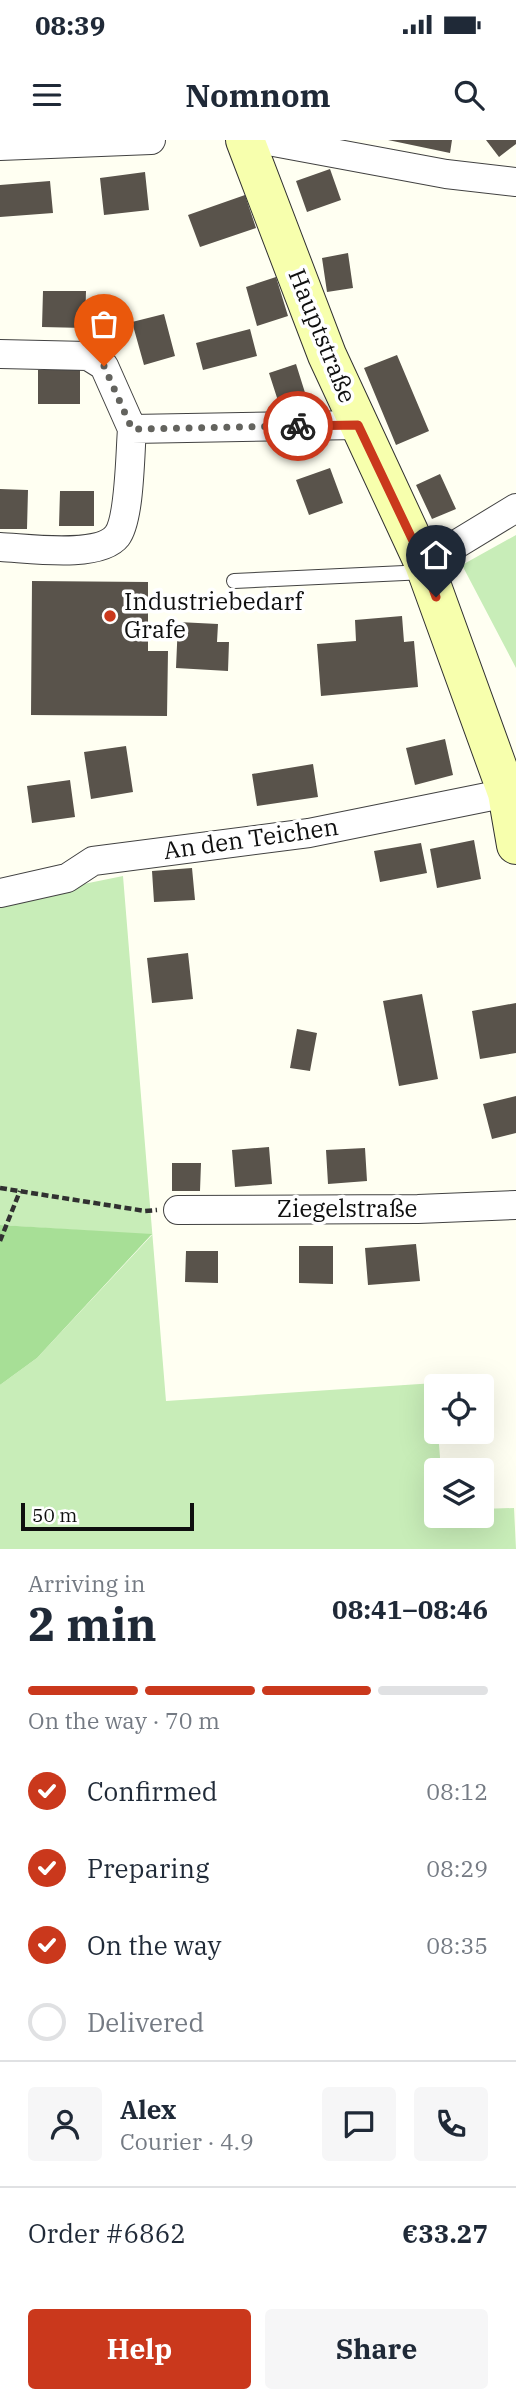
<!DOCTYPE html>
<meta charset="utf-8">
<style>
:root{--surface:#fff;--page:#f6f6f7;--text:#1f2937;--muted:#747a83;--line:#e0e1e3;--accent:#ca381c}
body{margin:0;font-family:"IBM Plex Serif",serif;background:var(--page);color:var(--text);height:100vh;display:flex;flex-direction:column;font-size:26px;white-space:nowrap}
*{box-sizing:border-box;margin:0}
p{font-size:23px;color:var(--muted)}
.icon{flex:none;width:38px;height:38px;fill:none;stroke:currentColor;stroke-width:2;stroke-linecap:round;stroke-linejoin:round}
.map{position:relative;height:1409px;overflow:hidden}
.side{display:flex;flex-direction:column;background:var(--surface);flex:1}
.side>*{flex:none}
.buttons{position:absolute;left:424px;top:1234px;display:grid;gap:14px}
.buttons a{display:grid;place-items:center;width:70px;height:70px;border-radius:7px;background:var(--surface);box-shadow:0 7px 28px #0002;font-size:35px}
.scale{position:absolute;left:21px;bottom:18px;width:173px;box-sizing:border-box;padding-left:7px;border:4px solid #0f0f0f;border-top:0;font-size:19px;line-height:24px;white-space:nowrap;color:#0f0f0f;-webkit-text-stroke:5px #fff;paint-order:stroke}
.pin{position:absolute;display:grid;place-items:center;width:60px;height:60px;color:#fff;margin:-72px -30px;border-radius:50% 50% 50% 0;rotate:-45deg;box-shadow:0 0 7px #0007}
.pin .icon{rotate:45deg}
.courier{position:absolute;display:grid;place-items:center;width:70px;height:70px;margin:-35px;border:5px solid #ca381c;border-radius:50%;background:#fff;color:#222;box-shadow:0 2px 9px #0007}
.head em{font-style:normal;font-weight:800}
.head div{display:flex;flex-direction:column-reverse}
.head{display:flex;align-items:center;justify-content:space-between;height:119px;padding:0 28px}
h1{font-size:46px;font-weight:800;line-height:52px}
.bar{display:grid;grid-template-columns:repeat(4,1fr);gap:10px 7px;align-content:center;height:84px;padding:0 28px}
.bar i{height:9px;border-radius:5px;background:var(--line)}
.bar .on{background:var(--accent)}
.bar p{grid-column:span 4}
.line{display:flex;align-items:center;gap:18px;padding:0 28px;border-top:2px solid var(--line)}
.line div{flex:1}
.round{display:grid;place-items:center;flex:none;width:74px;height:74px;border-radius:7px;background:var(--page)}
ol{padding:0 28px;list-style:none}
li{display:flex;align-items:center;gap:21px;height:77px}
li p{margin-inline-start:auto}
li .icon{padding:7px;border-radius:50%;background:var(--accent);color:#fff;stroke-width:4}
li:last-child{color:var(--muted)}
li i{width:38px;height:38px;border:4px solid var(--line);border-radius:50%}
.cta{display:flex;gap:14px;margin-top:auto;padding:14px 28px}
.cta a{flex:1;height:80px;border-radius:7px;background:var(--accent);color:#fff;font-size:28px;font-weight:800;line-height:80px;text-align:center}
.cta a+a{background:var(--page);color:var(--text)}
.status{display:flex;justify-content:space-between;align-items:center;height:49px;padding:0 35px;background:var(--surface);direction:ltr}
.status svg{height:19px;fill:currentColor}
header{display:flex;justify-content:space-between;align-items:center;height:91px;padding:0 28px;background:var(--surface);font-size:32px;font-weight:800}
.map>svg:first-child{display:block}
.green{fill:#c8edb8}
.forest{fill:#a7df96}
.building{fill:#59534b}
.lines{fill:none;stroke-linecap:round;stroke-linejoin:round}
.lane-casing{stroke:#424242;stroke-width:16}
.street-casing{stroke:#424242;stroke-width:30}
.secondary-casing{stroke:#313131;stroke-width:40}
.path{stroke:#313131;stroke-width:4.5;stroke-dasharray:7 3.5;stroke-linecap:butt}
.lane{stroke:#fff;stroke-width:14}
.street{stroke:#fff;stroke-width:28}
.secondary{stroke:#f7ffad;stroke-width:38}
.done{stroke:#63635e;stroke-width:7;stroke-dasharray:0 12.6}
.route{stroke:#ca381c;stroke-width:9}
.poi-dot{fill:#ca381c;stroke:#fff;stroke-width:2.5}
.labels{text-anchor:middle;stroke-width:7;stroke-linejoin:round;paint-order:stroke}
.street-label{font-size:24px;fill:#0f0f0f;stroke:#fff}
.poi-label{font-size:24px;fill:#0f0f0f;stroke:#fff;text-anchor:start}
</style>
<div class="status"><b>08:39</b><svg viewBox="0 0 49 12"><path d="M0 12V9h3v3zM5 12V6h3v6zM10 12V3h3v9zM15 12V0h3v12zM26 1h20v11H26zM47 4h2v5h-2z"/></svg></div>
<header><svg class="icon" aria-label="menu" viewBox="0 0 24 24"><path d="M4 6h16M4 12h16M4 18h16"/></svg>Nomnom<svg class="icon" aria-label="search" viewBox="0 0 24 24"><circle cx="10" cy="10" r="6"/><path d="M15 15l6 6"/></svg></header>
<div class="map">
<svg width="516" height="1409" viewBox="0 0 516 1409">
<rect width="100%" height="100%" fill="#fffff2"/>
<!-- green -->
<path class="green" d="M516 395V528L462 425Z
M123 736 166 1261 435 1243 436 1292H438L441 1330H436V1376H481V1369L514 1368 516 1409H0V1245L37 1218 152 1095 0 1085V761Z"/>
<!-- forest -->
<path class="forest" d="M0 1085 152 1094 37 1218 0 1245Z"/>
<!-- building -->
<path class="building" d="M388 0H452L450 13Z
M486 0H516V4L499 17Z
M330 29 341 60 307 72 296 41Z
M145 32 149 70 104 75 100 38Z
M50 41 53 73 0 77V45Z
M245 55 256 88 200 107 188 75Z
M348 113 353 148 327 152 322 118Z
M276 137 288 176 257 186 246 147Z
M43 151H86L85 188 42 187Z
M164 174 175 216 144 225 132 182Z
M250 189 257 216 203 230 196 203Z
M397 215 429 291 396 305 364 228Z
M296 224 307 259 280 267 269 233Z
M38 230H80V264H38Z
M330 328 343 363 309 375 296 340Z
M440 334 456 369 432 379 416 345Z
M0 349 28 350 27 389H0Z
M60 351H94V386H59Z
M32 441 148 442V511H168L167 576 31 575Z
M402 476 404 502 414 501 418 547 321 556 317 504 356 501 355 480Z
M178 482 218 484 217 502H229L228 531 176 528Z
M445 599 453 635 415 645 406 608Z
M126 606 133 652 91 659 84 612Z
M313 624 318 657 257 666 252 634Z
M70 640 75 677 32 683 27 646Z
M474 700 481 739 437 748 430 709Z
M421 703 427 733 380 742 374 711Z
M192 728 195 760 154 762 152 731Z
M188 813 193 859 152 863 147 818Z
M422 854 438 939 399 946 383 861Z
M516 863V913L480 919 472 871Z
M297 889 317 893 310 931 290 928Z
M516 956V993L492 999 483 964Z
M269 1007 272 1044 235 1047 232 1010Z
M365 1008 367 1041 328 1044 326 1010Z
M172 1023H201L200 1051H172Z
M416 1104 420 1141 368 1145 365 1108Z
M299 1106H333V1144L299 1143Z
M186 1111H218V1143L185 1142Z"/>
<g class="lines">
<!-- lane casing -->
<g class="lane-casing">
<path id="lane" d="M234 441 426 432"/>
</g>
<!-- street casing -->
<g class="street-casing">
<path id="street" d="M263 0 446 34 516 42
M0 6 151 0
M0 214 88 216 104 226 132 289 358 285
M0 407C27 408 99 419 117 396 130 379 130 312 132 289
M424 424 516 368
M0 753 67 738 93 721 309 693 507 653
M178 1070 418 1069 516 1065"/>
</g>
<!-- secondary casing -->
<g class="secondary-casing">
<path id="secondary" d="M245 0 327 215 424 424 507 653 516 705"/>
</g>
<!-- path -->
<path class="path" d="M0 1048 145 1071 157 1070
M0 1101 20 1051"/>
<!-- lane -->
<use href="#lane" class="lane"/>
<!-- street -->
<use href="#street" class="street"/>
<!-- secondary -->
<use href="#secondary" class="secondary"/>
</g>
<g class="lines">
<!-- done -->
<path class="done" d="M104 226 132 289 298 286"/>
<!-- route -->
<path class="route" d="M298 286 358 285 424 424 436 457"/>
</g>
<!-- markers -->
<circle class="poi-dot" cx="110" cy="476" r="7"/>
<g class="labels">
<!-- street labels -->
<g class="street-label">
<text transform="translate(322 196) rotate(68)" y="8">Hauptstraße</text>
<text transform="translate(251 699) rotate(-8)" y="8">An den Teichen</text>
<text x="347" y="1077">Ziegelstraße</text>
</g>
<!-- poi labels -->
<g class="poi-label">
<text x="124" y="470">Industriebedarf<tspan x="124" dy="28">Grafe</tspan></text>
</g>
</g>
</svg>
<div class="buttons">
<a><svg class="icon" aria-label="locate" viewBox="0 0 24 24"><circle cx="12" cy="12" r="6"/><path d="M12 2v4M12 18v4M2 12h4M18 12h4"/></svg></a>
<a><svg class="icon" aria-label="layers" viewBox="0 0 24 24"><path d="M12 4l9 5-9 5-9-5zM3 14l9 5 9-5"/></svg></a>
</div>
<div class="scale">50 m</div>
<div class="pin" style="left:104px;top:226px;background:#ea580c"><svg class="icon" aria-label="bag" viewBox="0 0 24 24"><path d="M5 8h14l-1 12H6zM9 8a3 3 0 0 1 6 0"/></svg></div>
<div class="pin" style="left:436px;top:457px;background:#1f2937"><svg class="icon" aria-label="home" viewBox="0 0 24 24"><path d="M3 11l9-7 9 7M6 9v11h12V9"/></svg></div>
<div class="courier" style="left:298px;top:286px"><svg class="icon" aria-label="bike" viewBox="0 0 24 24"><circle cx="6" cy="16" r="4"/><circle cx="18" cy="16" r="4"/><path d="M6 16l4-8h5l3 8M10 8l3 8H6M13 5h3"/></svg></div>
</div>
<section class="side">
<div class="head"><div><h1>2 min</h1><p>Arriving in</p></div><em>08:41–08:46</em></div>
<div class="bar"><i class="on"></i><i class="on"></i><i class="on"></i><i></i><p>On the way · 70 m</p></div>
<ol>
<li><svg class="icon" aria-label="check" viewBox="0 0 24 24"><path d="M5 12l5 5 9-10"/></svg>Confirmed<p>08:12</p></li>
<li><svg class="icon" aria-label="check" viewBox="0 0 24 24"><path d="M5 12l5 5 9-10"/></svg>Preparing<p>08:29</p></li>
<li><svg class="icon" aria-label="check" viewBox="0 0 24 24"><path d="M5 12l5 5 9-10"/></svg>On the way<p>08:35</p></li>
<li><i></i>Delivered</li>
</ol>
<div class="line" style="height:126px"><a class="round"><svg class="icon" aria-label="person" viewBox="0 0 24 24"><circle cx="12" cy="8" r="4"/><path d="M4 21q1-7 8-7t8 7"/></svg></a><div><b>Alex</b><p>Courier · 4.9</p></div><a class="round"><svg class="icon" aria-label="chat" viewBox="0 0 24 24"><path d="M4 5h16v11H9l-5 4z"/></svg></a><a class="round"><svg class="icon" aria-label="phone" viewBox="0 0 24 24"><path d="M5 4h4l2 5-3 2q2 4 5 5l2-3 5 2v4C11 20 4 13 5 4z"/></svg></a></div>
<div class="line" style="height:91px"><div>Order #6862</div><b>€33.27</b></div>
<div class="cta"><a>Help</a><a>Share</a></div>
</section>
